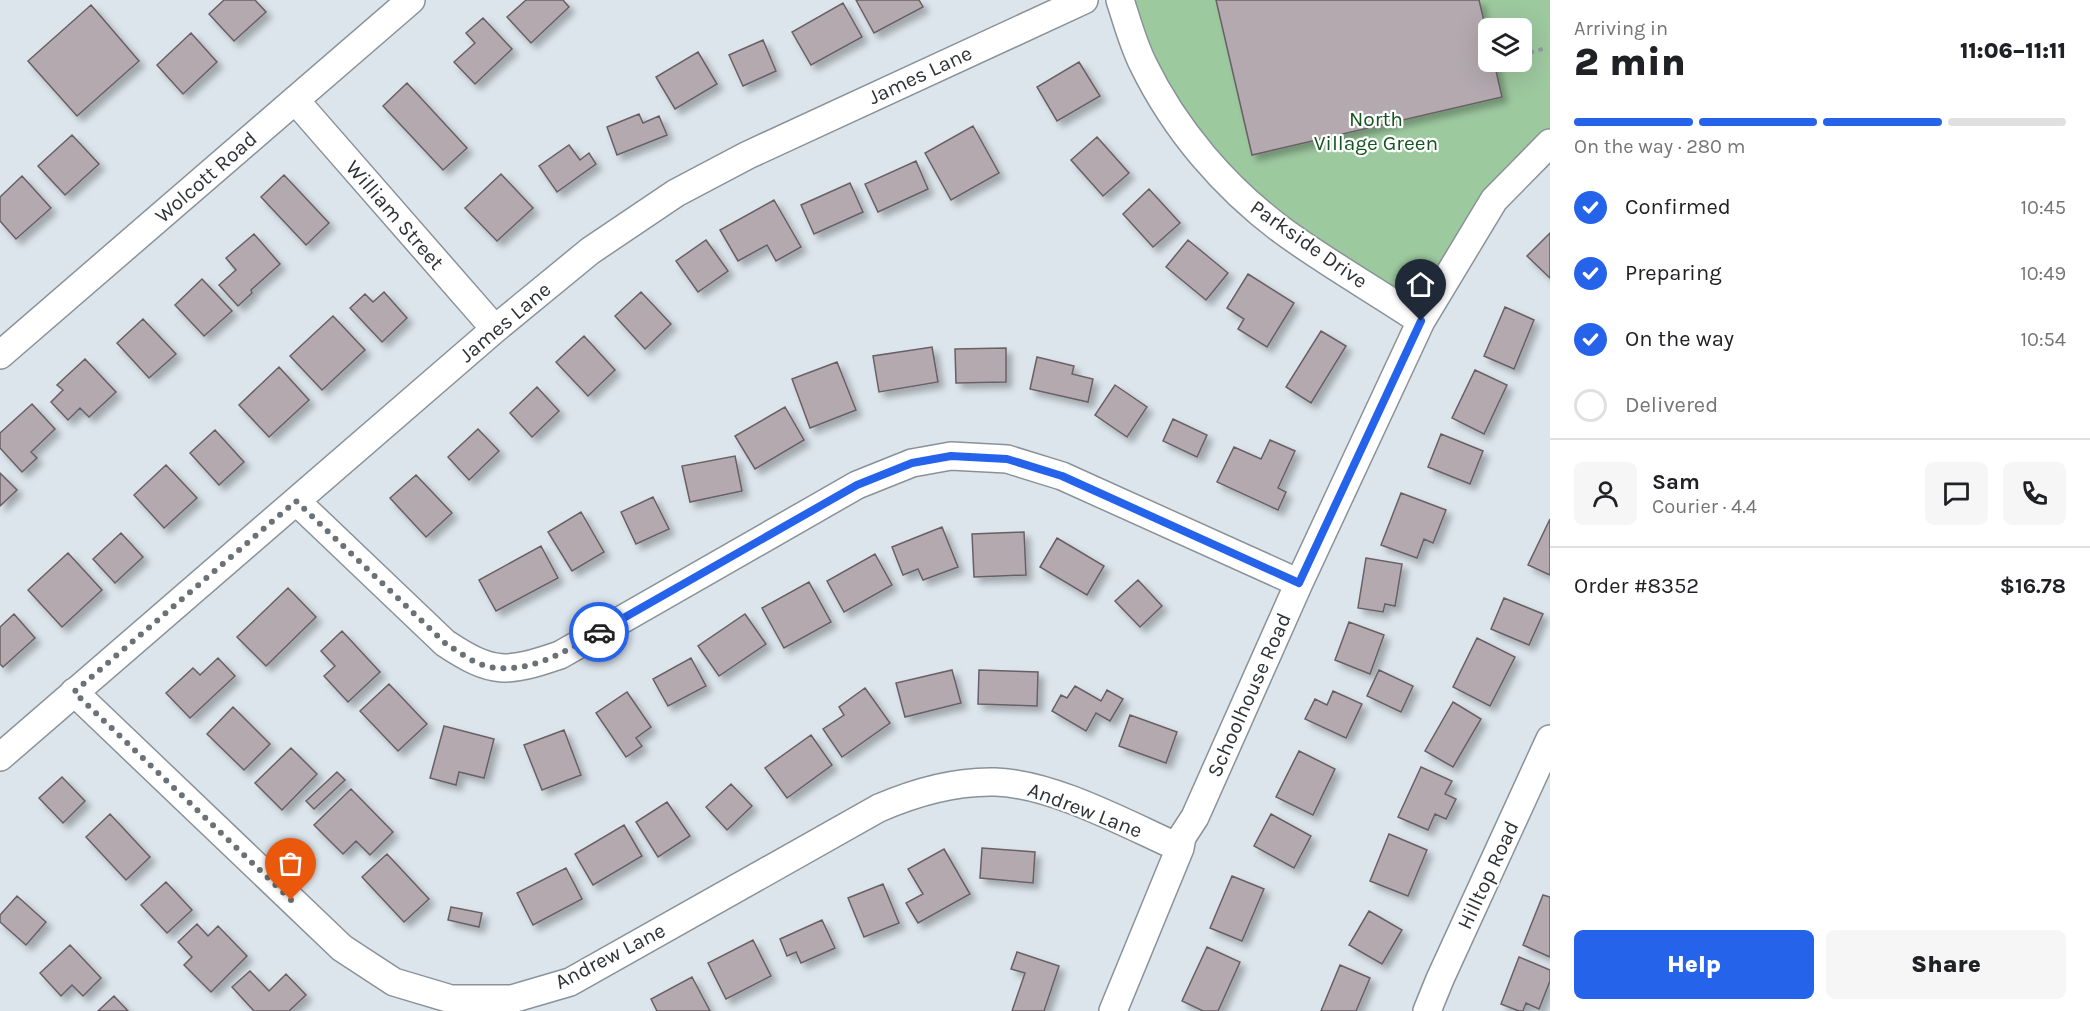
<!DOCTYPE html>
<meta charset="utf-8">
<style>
:root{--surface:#fff;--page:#f6f6f6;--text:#202124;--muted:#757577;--line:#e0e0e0;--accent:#2563eb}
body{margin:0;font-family:Karla,sans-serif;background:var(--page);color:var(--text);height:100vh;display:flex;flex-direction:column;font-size:22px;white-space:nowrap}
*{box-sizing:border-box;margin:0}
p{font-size:20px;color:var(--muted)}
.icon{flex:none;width:33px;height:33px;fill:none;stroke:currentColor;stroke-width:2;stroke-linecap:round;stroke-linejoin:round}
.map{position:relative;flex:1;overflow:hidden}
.side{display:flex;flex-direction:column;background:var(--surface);width:540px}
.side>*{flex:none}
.controls{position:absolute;left:1478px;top:18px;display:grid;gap:12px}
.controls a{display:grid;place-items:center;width:54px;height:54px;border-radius:9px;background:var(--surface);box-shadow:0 6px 24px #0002;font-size:30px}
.pin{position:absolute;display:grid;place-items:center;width:51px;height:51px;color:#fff;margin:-62px -26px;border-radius:50% 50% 50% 0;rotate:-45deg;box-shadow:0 0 6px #0007}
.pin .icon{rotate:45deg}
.courier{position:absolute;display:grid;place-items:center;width:60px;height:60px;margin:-30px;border:4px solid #2563eb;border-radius:50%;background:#fff;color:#222;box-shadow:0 2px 8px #0007}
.overview em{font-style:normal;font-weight:800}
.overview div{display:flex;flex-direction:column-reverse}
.overview{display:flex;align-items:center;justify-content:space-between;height:102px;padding:0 24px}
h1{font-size:39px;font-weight:800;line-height:45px}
.bar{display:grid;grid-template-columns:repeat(4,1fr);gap:9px 6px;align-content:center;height:72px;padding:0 24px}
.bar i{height:8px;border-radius:4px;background:var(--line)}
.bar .active{background:var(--accent)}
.bar p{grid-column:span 4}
.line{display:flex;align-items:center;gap:15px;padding:0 24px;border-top:2px solid var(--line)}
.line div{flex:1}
.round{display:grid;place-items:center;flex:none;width:63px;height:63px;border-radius:9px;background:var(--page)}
ol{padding:0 24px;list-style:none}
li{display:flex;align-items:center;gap:18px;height:66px}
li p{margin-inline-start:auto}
li .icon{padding:6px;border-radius:50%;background:var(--accent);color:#fff;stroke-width:4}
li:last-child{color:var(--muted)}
li i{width:33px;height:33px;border:3px solid var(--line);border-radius:50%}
.cta{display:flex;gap:12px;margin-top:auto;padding:12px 24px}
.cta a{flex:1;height:69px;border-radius:9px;background:var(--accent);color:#fff;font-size:24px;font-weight:800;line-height:69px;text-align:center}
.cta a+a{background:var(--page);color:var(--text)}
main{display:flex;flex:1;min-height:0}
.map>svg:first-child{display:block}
.green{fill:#9dc99f;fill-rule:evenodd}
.building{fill:#b3a9af;stroke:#696065;stroke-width:1.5;filter:url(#shadow)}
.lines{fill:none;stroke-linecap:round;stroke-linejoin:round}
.street-casing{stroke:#8a9299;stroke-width:30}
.path{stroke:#939a9f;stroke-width:4;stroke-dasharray:4.5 4.5;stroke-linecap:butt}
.street{stroke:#fff;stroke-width:27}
.done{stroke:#6c7175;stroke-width:6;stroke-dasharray:0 10.8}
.route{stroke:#2563eb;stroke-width:8}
.labels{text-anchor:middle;stroke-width:4.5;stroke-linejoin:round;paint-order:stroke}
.street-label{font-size:21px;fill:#2f3235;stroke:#fff}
.park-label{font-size:21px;fill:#12551d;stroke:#fff}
</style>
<main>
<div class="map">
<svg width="1550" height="1011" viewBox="0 0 1550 1011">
<defs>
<filter id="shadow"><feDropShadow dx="5.5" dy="5.5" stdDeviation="3" flood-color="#0004"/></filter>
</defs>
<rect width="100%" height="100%" fill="#dce5ec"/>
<!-- green -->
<path class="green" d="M1119 0H1550V143L1423 315 1282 228 1204 157ZM1488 28H1521V62H1488Z"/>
<!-- building -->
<path class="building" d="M224 0H255L266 12 234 41 209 14Z
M526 0H563L569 7 531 43 507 17Z
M856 0H919L923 7 874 33Z
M1216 0H1479L1488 38V62H1494L1502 97 1252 155Z
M843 3 862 37 811 65 792 32Z
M91 5 139 61 77 116 28 61Z
M483 18 512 49 475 84 454 62 475 43 466 33Z
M191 33 217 62 183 94 157 65Z
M763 40 776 71 743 86 729 55Z
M698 52 717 84 675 109 656 77Z
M1079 62 1100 96 1057 121 1037 87Z
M407 83 467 148 443 170 383 106Z
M639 114 643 123 659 116 667 135 617 155 607 127Z
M973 126 999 173 951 200 925 153Z
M72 135 99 164 65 195 38 166Z
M1097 137 1129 173 1103 196 1071 160Z
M569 145 580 160 589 153 596 164 557 192 539 166Z
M916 161 928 189 878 212 865 184Z
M501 174 533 208 497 241 465 208Z
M284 175 329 223 306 245 261 197Z
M22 176 51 208 16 239 0 221V197Z
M850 183 863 212 814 234 801 205Z
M1149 189 1180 223 1153 247 1123 214Z
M774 200 801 247 776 261 767 245 738 261 720 230Z
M1550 233V278L1527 256Z
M254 234 280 264 251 290 252 293 238 306 219 285 236 270 226 258Z
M706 240 728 271 698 292 676 261Z
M1188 240 1228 273 1206 300 1166 267Z
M1248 274 1294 303 1267 347 1238 329 1244 319 1227 308Z
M202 279 232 311 204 336 175 305Z
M384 292 407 318 382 342 350 308 365 294 373 302Z
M641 292 671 324 645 349 615 316Z
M1505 307 1534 320 1514 369 1484 356Z
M333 316 365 350 322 390 290 356Z
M143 319 176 354 149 378 117 343Z
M1321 331 1346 346 1311 403 1286 387Z
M584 336 615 370 588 396 556 362Z
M932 347 938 382 879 392 873 356Z
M1006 348V382L956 383 955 349Z
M1037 357 1074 366 1072 374 1093 379 1088 402 1030 389Z
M85 359 116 392 89 417 80 408 68 420 51 402 63 390 57 385Z
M837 362 856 410 810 428 792 379Z
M279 367 309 400 269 437 239 405Z
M1475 370 1507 385 1484 434 1452 418Z
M1115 385 1147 407 1127 437 1095 415Z
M537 387 559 411 532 437 510 413Z
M32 404 55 429 31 452 37 458 22 472 0 448V433Z
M785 407 804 440 755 469 735 436Z
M1173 419 1207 435 1197 457 1163 441Z
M478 429 499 451 469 480 448 457Z
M215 430 244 462 219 485 190 453Z
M1441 434 1483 451 1470 484 1428 467Z
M1270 440 1295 451 1278 488 1286 492 1278 510 1217 482 1234 447 1261 459Z
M735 456 742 491 690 502 682 466Z
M166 465 197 498 164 528 134 495Z
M0 473 17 490 0 506Z
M416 475 452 513 426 537 390 498Z
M1401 493 1446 510 1433 543 1424 539 1417 558 1381 545Z
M653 497 669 529 636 544 621 512Z
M581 512 604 552 572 571 548 532Z
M1550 519V575L1528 565Z
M942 527 958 567 923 580 918 569 903 575 892 547Z
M1024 532 1026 575 974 577 972 534Z
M121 533 143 557 115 583 93 559Z
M1057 538 1104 566 1087 595 1040 567Z
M541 546 558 578 496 611 479 580Z
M68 553 102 590 62 627 28 590Z
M875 554 892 585 844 612 827 581Z
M1366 558 1402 564 1395 606 1385 604 1383 612 1358 608Z
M1138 580 1162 606 1140 627 1115 601Z
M809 582 831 622 784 648 762 608Z
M288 588 316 617 266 666 237 637Z
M1504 598 1543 614 1529 645 1491 629Z
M14 614 35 638 3 667 0 664V627Z
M745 614 766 644 719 676 698 646Z
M1349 622 1384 635 1370 674 1335 660Z
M342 631 380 672 348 702 324 676 335 666 321 651Z
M1477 638 1515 657 1490 706 1453 687Z
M218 658 235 676 190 718 166 693 193 668 200 675Z
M691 658 706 686 668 706 653 679Z
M952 670 961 703 905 717 896 683Z
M979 670 1038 672 1037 706 978 704Z
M1379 670 1413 686 1401 712 1367 696Z
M389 684 427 724 398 751 360 711Z
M1075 686 1101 701 1107 690 1123 699 1110 721 1096 713 1086 731 1052 711 1061 695 1067 698Z
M865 688 890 723 842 757 823 729 844 715 839 707Z
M1333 691 1362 704 1346 738 1305 719 1315 699 1327 705Z
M627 692 651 727 636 738 642 746 626 757 596 713Z
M1453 702 1481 719 1453 767 1425 751Z
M233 707 270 744 244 770 207 734Z
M1130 715 1177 732 1166 763 1119 746Z
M444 726 494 739 484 778 459 772 456 785 430 778Z
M564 730 581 775 542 790 524 745Z
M811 735 832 765 787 798 765 768Z
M291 748 317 774 282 810 255 783Z
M1299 751 1335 769 1313 815 1276 797Z
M1421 767 1452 781 1445 794 1456 799 1446 819 1435 814 1428 830 1398 817Z
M337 772 345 780 314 809 306 801Z
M62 777 85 801 63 823 39 798Z
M731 784 752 806 727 830 706 807Z
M351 789 393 832 370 855 356 841 343 854 314 825Z
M667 802 690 836 658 857 636 822Z
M110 814 150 857 126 880 86 837Z
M1271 814 1311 836 1294 868 1254 846Z
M624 825 642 856 593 885 575 854Z
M1389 834 1427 850 1408 896 1370 881Z
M982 848 1035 852 1033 883 980 878Z
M944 849 970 894 918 923 906 903 923 894 908 869Z
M387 854 429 899 404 922 362 877Z
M566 868 582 899 533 925 517 893Z
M1232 876 1264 889 1242 941 1210 928Z
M166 882 192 910 167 933 141 905Z
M883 884 899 923 864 937 848 898Z
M1543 895 1550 897V957L1523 945Z
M17 896 46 922 26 945 0 922V915Z
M451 907 482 913 479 927 448 920Z
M1369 911 1402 930 1382 964 1349 945Z
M822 920 835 948 801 963 796 952 787 956 780 939Z
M197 924 208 936 218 926 247 956 211 992 184 965 192 957 178 942Z
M753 940 771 976 726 999 708 963Z
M70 945 101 978 83 996 72 985 61 996 40 973Z
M1207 947 1240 962 1218 1011H1203L1182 1001Z
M1017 952 1059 966 1044 1011H1012L1025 973 1011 969Z
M1519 957 1550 970V981L1539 1009 1526 1003 1523 1011H1519L1501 1004Z
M1340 965 1370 978 1356 1011H1321Z
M250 971 269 991 286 974 306 995 289 1011H254L232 987Z
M692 977 710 1011H657L651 999Z
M114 996 128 1011H98Z"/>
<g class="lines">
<!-- street casing -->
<g class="street-casing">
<path id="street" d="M1120 0C1127 21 1133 44 1143 64 1175 130 1225 188 1283 231 1327 263 1376 291 1421 321
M295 100 495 329
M0 355 411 0
M296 501 445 643C493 675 507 673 560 655L857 485 912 463 951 456 1007 459 1062 476 1299 583
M74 692 342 948 394 982 451 999H512L570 982 879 808C916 792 954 781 995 782 1054 784 1126 824 1180 848
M0 757 495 329 590 251 676 193 748 155 1084 0
M1113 1011 1180 848 1182 837 1195 817 1299 583 1421 321 1494 200 1550 143
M1427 1011 1440 979 1550 739"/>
</g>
<!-- path -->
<path class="path" d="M1521 55 1546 48
M1494 62H1496"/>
<!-- street -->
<use href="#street" class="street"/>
</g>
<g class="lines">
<!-- done -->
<path class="done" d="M291 900 74 692 296 501 445 643C459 652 474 664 490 667 530 674 566 651 599 632"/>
<!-- route -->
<path class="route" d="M599 632 857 485 912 463 951 456 1007 459 1062 476 1299 583 1421 321"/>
</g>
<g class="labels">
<!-- street labels -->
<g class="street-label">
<text transform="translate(920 75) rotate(-25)" y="7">James Lane</text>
<text transform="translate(206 177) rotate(-41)" y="7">Wolcott Road</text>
<text transform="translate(395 215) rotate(49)" y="7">William Street</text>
<text transform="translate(1309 244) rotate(35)" y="7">Parkside Drive</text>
<text transform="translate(505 322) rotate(-40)" y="7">James Lane</text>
<text transform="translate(1249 695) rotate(-66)" y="7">Schoolhouse Road</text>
<text transform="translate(1085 810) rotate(21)" y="7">Andrew Lane</text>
<text transform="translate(1488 875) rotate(-65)" y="7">Hilltop Road</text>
<text transform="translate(610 956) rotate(-27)" y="7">Andrew Lane</text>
</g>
<!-- park labels -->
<g class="park-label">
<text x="1376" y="126">North<tspan x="1376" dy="24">Village Green</tspan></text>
</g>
</g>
</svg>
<div class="controls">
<a><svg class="icon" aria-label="layers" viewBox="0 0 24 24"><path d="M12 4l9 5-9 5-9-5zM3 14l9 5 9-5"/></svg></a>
</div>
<div class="pin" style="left:291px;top:900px;background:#ea580c"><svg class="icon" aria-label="bag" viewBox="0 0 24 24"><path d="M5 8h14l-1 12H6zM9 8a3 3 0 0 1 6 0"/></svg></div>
<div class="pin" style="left:1421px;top:321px;background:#1f2937"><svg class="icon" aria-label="home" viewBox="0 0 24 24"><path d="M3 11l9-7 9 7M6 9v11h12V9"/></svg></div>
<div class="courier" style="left:599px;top:632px"><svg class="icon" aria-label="car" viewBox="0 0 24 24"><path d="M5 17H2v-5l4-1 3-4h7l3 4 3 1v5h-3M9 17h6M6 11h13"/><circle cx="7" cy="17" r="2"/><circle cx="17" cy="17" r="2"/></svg></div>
</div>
<section class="side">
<div class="overview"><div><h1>2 min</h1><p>Arriving in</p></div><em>11:06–11:11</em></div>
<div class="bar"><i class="active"></i><i class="active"></i><i class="active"></i><i></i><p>On the way · 280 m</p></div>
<ol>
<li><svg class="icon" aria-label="check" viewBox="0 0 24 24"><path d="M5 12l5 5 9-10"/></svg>Confirmed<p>10:45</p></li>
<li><svg class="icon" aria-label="check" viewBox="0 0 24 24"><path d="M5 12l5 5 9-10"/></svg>Preparing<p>10:49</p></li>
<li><svg class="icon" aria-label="check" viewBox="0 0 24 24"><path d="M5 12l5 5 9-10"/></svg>On the way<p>10:54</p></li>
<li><i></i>Delivered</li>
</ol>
<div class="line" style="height:108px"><a class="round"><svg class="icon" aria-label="person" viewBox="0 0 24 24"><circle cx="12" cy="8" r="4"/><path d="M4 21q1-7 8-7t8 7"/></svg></a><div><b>Sam</b><p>Courier · 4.4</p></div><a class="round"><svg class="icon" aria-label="chat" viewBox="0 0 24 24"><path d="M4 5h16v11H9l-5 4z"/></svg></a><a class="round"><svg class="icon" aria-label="phone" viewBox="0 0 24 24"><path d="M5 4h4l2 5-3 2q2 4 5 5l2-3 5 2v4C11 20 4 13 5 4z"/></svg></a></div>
<div class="line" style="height:78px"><div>Order #8352</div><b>$16.78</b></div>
<div class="cta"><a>Help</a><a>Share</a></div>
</section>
</main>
